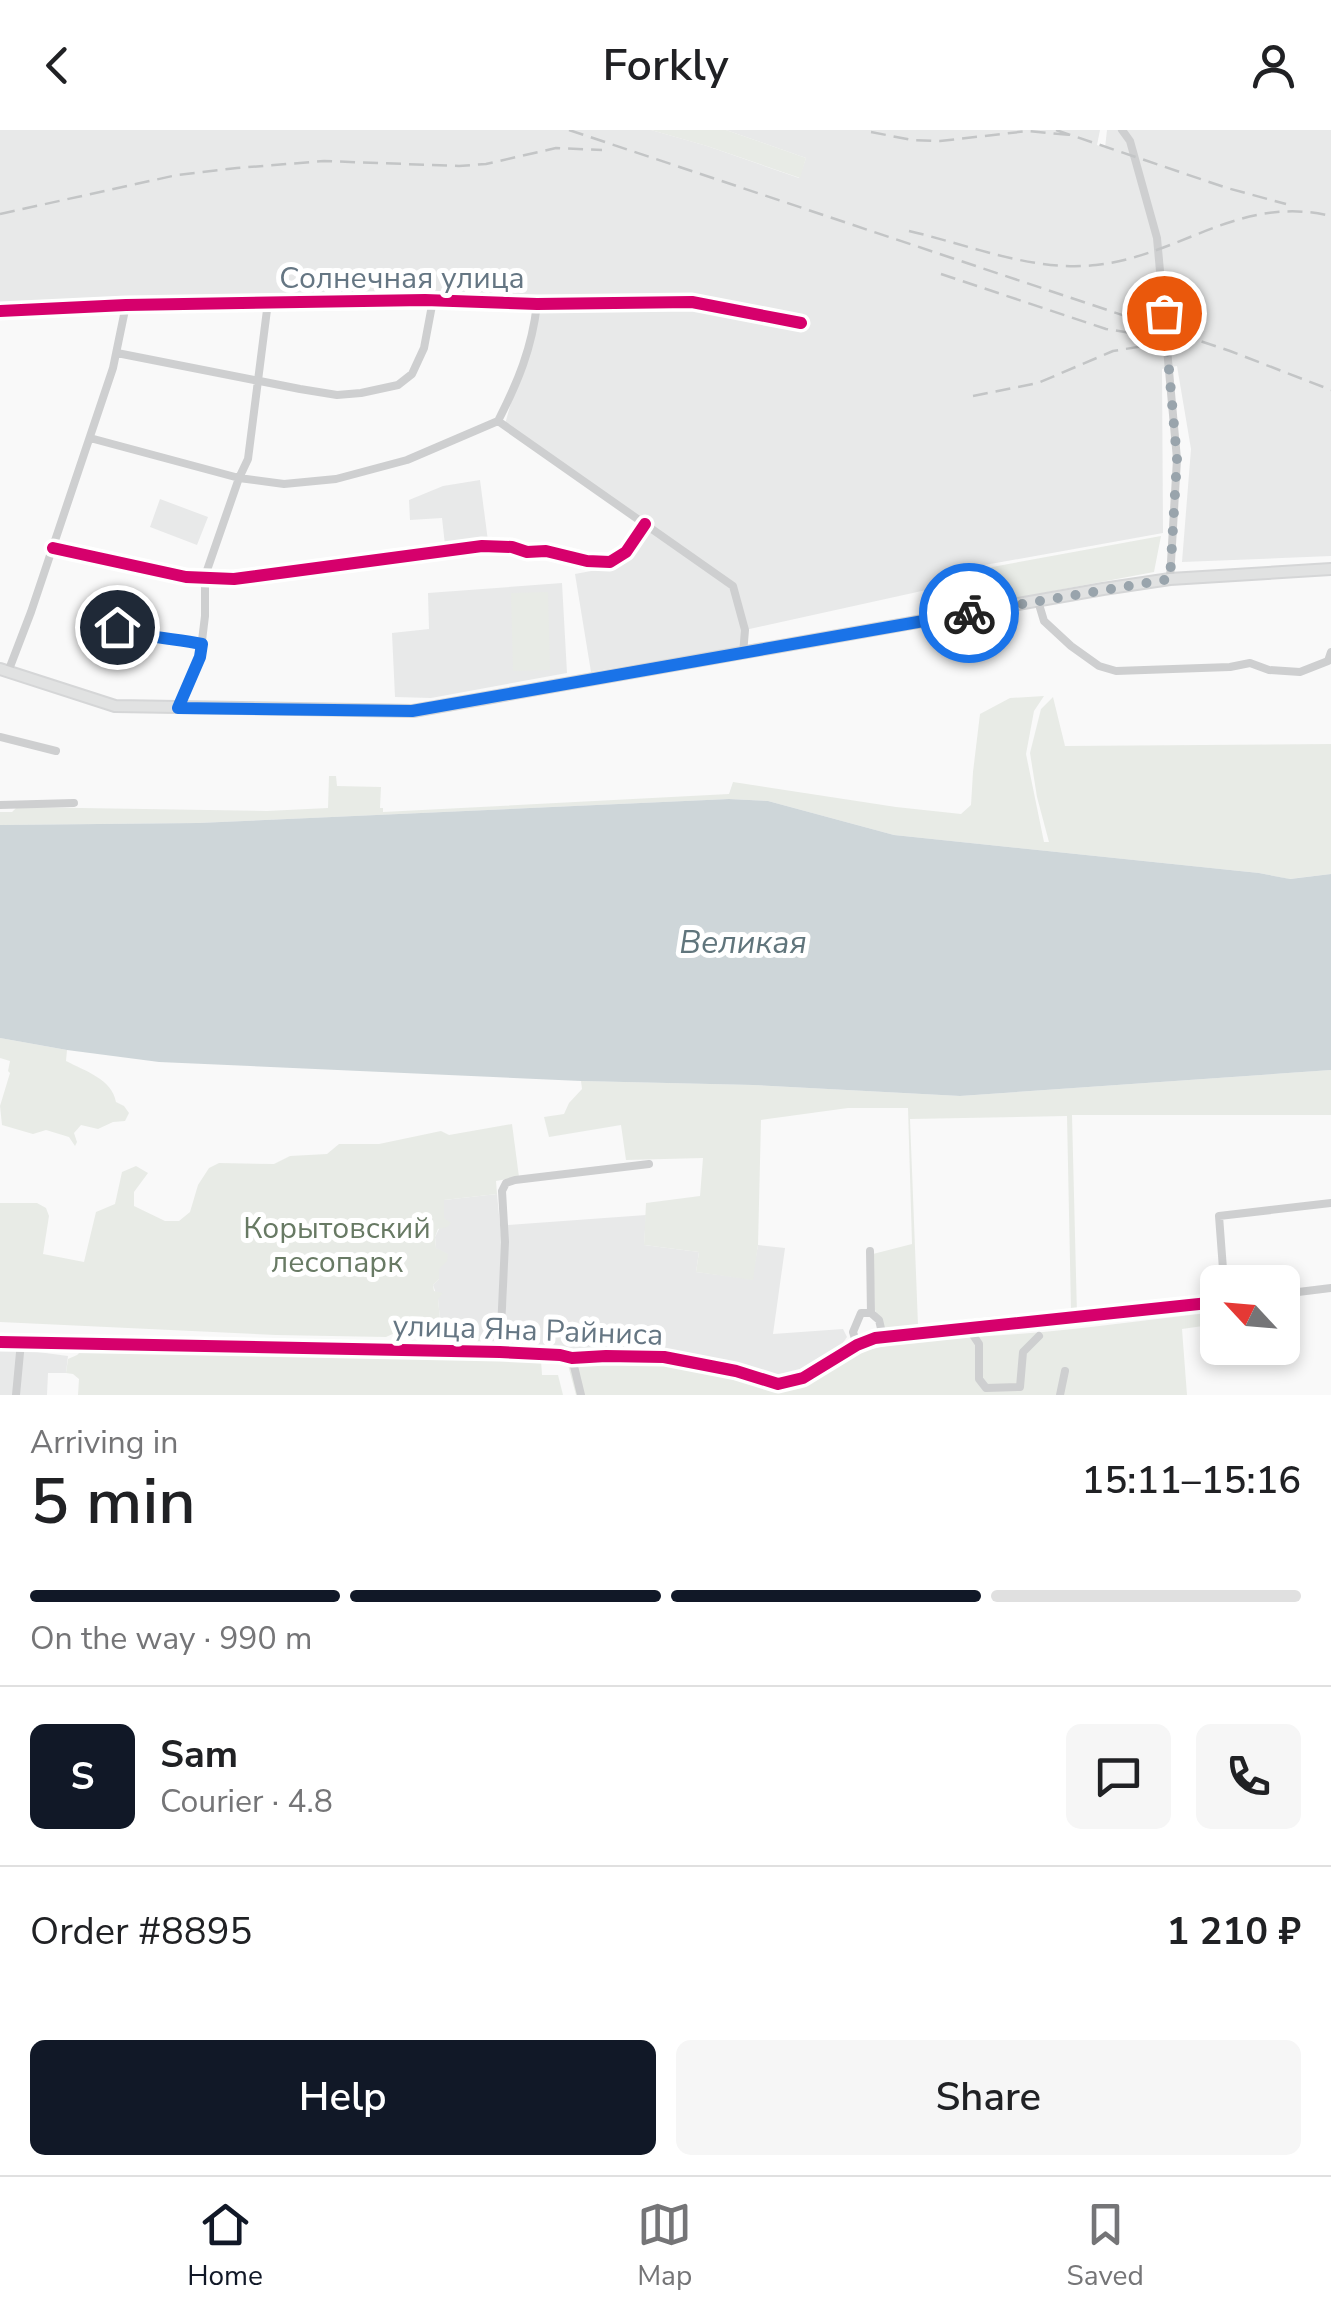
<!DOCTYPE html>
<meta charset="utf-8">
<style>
:root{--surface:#fff;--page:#f6f6f6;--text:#202124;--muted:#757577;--line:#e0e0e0;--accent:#111827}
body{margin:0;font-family:"Nunito Sans",sans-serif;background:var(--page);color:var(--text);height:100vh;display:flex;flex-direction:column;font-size:38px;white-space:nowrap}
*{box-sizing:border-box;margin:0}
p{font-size:32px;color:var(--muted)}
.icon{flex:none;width:55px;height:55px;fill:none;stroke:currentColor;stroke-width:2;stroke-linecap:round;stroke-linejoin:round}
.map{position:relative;height:1265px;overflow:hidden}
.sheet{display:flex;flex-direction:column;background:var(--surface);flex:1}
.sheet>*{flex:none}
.needle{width:65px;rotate:296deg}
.fabs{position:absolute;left:1200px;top:1135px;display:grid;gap:20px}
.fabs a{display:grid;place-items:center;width:100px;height:100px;border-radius:15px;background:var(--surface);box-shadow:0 5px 15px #0003;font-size:50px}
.pin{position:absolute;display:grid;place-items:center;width:85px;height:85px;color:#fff;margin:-42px;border:5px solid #fff;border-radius:50%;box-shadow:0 2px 10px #0007}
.courier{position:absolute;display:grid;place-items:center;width:100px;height:100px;margin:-50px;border:8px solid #1a73e8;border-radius:50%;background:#fff;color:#222;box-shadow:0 2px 12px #0007}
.summary em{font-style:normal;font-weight:600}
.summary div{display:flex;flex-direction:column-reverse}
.summary{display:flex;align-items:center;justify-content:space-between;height:170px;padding:0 30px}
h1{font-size:65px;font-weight:600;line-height:75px}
.bar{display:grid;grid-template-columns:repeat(4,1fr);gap:15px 10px;align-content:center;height:120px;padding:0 30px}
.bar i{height:12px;border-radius:8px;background:var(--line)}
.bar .on{background:var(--accent)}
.bar p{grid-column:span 4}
.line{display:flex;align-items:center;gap:25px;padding:0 30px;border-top:2px solid var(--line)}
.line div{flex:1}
.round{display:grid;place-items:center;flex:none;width:105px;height:105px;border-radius:15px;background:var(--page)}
.cta{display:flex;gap:20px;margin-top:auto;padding:20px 30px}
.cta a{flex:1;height:115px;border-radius:15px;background:var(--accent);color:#fff;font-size:40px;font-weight:600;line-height:115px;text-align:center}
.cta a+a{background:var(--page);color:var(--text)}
header{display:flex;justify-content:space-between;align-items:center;height:130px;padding:0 30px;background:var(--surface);font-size:45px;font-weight:600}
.menu{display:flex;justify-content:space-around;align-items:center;height:140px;border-top:2px solid var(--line);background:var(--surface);font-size:28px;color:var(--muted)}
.menu a{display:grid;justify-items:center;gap:5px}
.menu .on{color:var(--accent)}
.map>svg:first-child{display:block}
.built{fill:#e8e9e9}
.green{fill:#e8ebe6;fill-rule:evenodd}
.water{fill:#ced6d9}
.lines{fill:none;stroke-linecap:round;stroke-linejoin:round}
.major-casing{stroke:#d5d6d7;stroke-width:14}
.minor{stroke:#cecfd0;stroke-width:8}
.major{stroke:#e1e2e2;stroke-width:10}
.rail{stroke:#c3c5c6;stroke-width:2.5;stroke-dasharray:15 8;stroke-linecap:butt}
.cycleway-casing{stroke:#fff;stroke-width:19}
.cycleway{stroke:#d6006c;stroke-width:12}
.done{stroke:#99a4ac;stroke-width:10;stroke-dasharray:0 18}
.route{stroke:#1a73e8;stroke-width:12}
.labels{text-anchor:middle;stroke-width:10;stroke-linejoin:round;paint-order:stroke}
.street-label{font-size:30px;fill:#657683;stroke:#fff}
.park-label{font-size:30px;fill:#687a64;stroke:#fff}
.water-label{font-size:32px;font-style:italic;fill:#60757c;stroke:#fff}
</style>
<header><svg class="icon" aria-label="back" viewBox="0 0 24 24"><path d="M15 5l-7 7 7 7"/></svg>Forkly<svg class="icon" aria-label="person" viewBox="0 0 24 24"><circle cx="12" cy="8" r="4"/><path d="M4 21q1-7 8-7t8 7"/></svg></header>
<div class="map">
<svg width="1331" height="1265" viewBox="0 0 1331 1265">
<rect width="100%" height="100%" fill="#f9f9f9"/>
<!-- built -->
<path class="built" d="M0 0H651L707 16 799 48 806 28 726 0H1100L1097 15 1105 18 1107 0H1331V426L1182 432 1191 319 1177 236 1162 239 1163 403 957 440 958 453 745 500 743 516 591 542 575 444 607 438 617 433 648 401 649 395 505 294 540 170 268 164 0 173Z
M480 350 488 411 445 415 442 388 410 390 409 370 443 356Z
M160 369 208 387 197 415 150 397Z
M562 453 567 543 431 568 395 567 392 503 429 499 428 463Z
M497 1064 502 1116 498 1211H480L477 1203 441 1199 438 1169 433 1155 439 1149V1122L436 1118 435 1107 444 1089V1070Z
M646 1085 644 1115 699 1122 696 1142 752 1149 758 1115 785 1118 773 1204 843 1199 847 1207 836 1223 791 1247 778 1248 735 1234 684 1226 567 1219H505L508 1095Z
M0 1217 68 1226 66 1243H48L47 1265H0Z"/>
<!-- green -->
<path class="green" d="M651 0H726L806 28 800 48 707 16Z
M1161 406 1154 442 978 475 975 454 960 455 959 443Z
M548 462 550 540 513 541 511 463Z
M1044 566 1034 581 1026 624 1044 712H1049L1037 667 1030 623 1041 579 1053 567 1065 616 1331 614V744L1289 749 1259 743 894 705 768 671 729 669 198 693 0 695V682H12L17 677 267 681 328 678 329 646H336L337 656 381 657 380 678H383V682L729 664 733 652 896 677 961 684 971 675 973 642 980 584 1010 568Z
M0 908 67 920 66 931C85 941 112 949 116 972L124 976 129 983 125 991 113 992 98 999 81 995 74 1003 77 1012 75 1016 69 1007 46 1000 33 1004 2 995 0 976 10 943 8 941 10 931 0 928Z
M1331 940V985H1072L1077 1185 887 1204 875 1180 873 1124 912 1114 908 978H848L761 990 758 1115 753 1150 696 1142 699 1122 644 1115 646 1073 700 1066 703 1028 626 1030 621 995 549 1007 544 987 564 984 569 973 582 959 581 951 753 955 960 966ZM1067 986 1071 1180 994 1186 918 1195 910 989Z
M512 994 519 1047 496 1051 497 1064 444 1070V1088L451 1093 447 1097 438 1099 435 1107 436 1118 448 1124 447 1131 439 1139V1149L433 1155 434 1161 443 1163 438 1169 441 1199 478 1203 480 1211 431 1210 415 1202H397L386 1207 276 1205 0 1192V1073H37L46 1078 49 1086 43 1124 84 1132 96 1082 115 1074 122 1042 136 1036 148 1043 134 1062V1076L165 1091H179L190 1082 198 1055 209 1038 219 1033 274 1034 290 1026 327 1024 339 1014H379L441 1001 449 1005Z
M1217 1182V1194L1182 1199 1187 1265H576L568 1235C631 1224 691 1238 752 1253 800 1265 830 1228 872 1219 920 1208 970 1208 1018 1204 1085 1199 1151 1189 1217 1182Z
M84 1218 541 1230 542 1245H558L563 1265H78L79 1249 73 1244 66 1243 68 1229 77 1225Z"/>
<!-- water -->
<path class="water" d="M729 669 768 671 894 705 1259 743 1290 749 1331 744V940L960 966 753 955 581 951 159 932 67 920 0 908V695L198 693Z"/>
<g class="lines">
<!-- major casing -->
<g class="major-casing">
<path id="major" d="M0 539 115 576 413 581 1103 459 1170 449 1331 439"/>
</g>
<!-- minor -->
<path class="minor" d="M1122 0 1130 11 1157 108 1177 329 1170 449
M0 181 126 175 425 170 537 174 692 172 801 193
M117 223 300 259 337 265 361 263 398 255 412 244 424 218 433 170
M498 291 733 456 745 500 743 524
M498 291C518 252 532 218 537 174
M90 308 239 348 284 354 336 349 407 330 498 291
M53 418 186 447 234 449 482 416 512 417 527 422 546 421 587 431 610 432 626 422 645 394
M1038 471 1044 491 1071 516 1099 536 1116 541 1230 537 1250 533 1269 540 1300 542 1328 531 1331 522
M93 490 137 505 178 509 201 514
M8 542 31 482 113 238 126 175
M178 578 200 527 205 486V446L239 348 248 329 268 172
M0 607 56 621
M0 675 74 673
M870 1121 871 1183
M1224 1152 1219 1086 1331 1073
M1282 1164 1331 1158
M969 1199 979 1214V1249L986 1258 1020 1257 1023 1222 1039 1206
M0 1212 500 1222 560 1225 572 1228 606 1226 664 1227 736 1241 778 1254 803 1248 857 1215 875 1208 1218 1172
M857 1215 853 1202 861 1183H871L879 1190 883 1207
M500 1222 505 1112 502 1061 506 1053 515 1050 649 1034
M572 1228 581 1265
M16 1265 21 1212
M1060 1265 1065 1241"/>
<!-- major -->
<use href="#major" class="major"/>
<!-- rail -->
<path class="rail" d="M569 0 1230 221 1331 260
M1056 0 1227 58 1286 74
M871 2 912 10 940 11 1028 1 1070 5
M0 84 177 45 237 38 324 31 459 36 486 34 556 18 602 20
M909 101C970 115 1032 142 1096 135 1180 126 1240 64 1331 86
M941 144 1106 199 1156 207
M973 266 1038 253 1113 221 1156 214"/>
<!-- cycleway casing -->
<g class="cycleway-casing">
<path id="cycleway" d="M0 181 126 175 425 170 537 174 692 172 801 193
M53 418 186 447 234 449 482 416 512 417 527 422 546 421 587 431 610 432 626 422 645 394
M0 1212 500 1222 560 1225 572 1228 606 1226 664 1227 736 1241 778 1254 803 1248 857 1215 875 1208 1218 1172"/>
</g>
<!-- cycleway -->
<use href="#cycleway" class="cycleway"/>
</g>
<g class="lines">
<!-- done -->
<path class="done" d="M969 483 1170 449 1177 329 1164 183"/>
<!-- route -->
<path class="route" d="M117 497C144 508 173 508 202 514L200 527 178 578 412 581 969 483"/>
</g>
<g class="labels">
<!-- street labels -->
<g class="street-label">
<text x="402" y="158">Солнечная улица</text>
<text transform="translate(528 1200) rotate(2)" y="10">улица Яна Райниса</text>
</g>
<!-- park labels -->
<g class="park-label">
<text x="337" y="1108">Корытовский<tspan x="337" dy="34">лесопарк</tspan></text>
</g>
<!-- water labels -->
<g class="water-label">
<text x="743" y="823">Великая</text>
</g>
</g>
</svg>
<div class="fabs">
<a><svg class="needle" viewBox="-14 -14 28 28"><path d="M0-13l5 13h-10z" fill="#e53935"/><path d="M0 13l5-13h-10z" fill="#757577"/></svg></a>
</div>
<div class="pin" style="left:1164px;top:183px;background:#ea580c"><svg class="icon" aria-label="bag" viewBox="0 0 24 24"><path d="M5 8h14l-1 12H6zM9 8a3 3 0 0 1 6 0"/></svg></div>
<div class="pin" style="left:117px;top:497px;background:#1f2937"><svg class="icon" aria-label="home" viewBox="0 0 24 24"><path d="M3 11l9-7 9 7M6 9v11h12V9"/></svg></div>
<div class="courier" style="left:969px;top:483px"><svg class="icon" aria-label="bike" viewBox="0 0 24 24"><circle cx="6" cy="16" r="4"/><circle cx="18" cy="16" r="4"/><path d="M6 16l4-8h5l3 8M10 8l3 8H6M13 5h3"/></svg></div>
</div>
<section class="sheet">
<div class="summary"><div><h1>5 min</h1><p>Arriving in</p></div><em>15:11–15:16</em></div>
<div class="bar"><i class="on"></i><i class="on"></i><i class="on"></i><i></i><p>On the way · 990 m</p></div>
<div class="line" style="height:180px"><b class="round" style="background:var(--accent);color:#fff">S</b><div><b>Sam</b><p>Courier · 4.8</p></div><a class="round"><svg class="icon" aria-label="chat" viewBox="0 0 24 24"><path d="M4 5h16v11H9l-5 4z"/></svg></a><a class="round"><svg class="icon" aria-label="phone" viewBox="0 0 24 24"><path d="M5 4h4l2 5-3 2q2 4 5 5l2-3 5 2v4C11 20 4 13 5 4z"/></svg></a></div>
<div class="line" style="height:130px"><div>Order #8895</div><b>1 210 ₽</b></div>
<div class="cta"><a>Help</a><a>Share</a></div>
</section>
<nav class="menu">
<a class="on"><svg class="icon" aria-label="home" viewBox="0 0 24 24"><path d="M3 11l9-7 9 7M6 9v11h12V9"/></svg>Home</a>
<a><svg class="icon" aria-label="map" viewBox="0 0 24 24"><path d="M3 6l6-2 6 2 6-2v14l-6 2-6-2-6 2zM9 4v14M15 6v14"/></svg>Map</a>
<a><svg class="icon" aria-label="saved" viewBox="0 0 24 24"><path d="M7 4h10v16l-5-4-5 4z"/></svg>Saved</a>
</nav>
